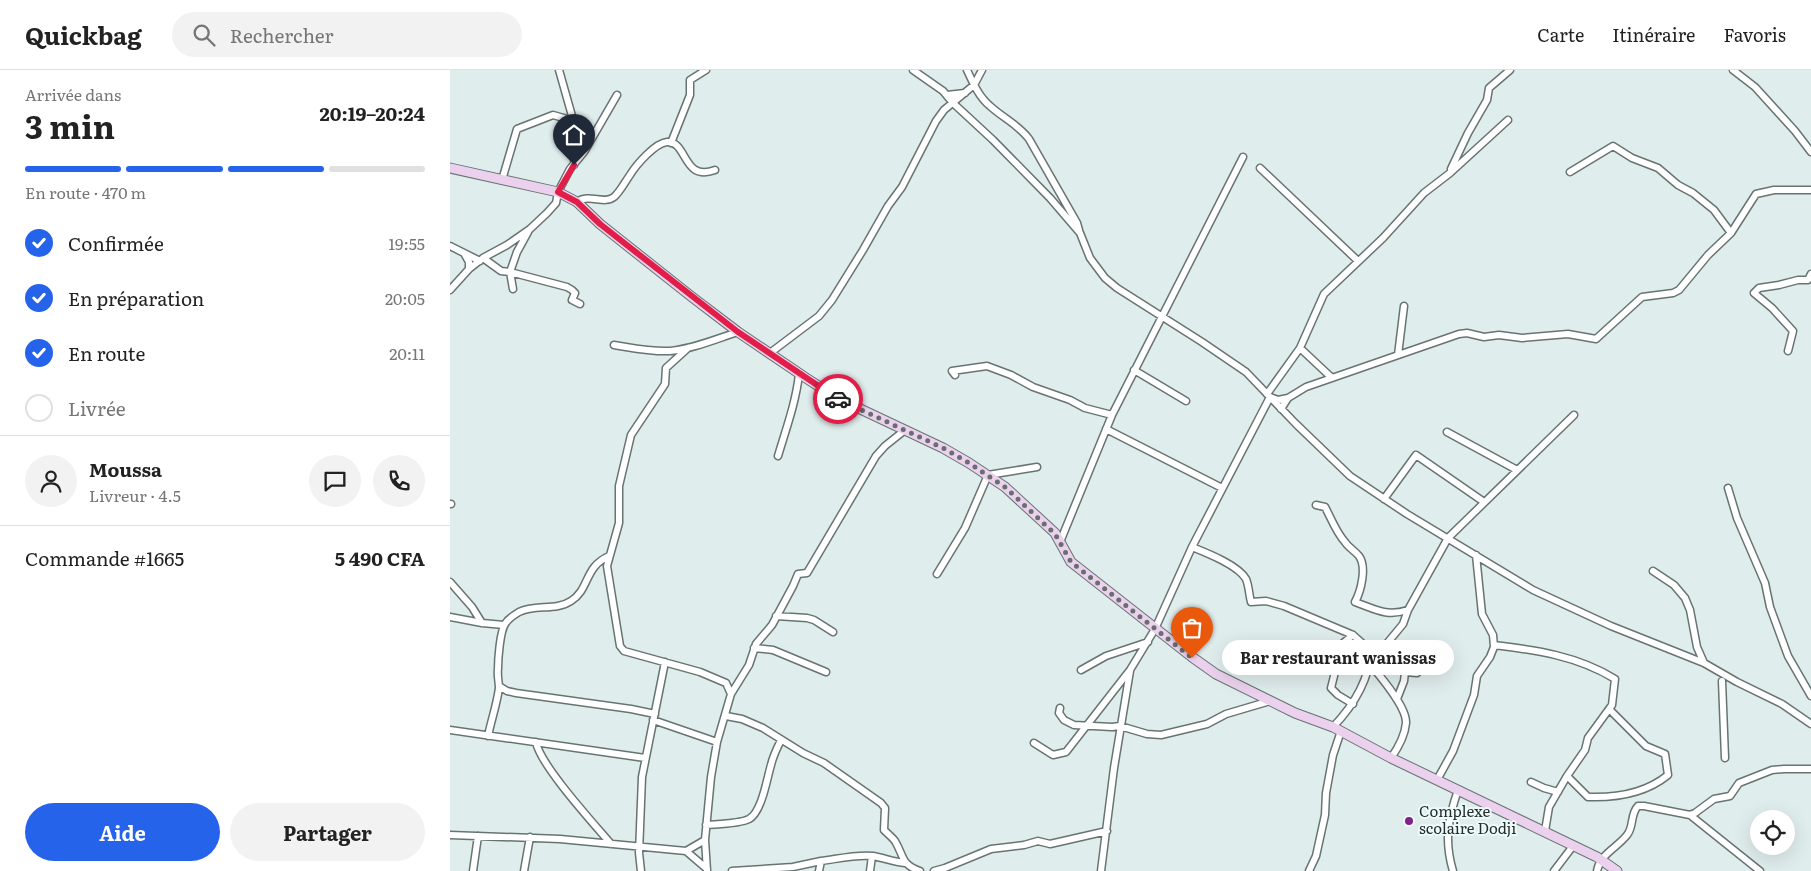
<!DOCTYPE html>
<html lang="fr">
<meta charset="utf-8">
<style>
:root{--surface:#fff;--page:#f2f2f2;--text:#222;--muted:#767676;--line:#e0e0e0;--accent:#2563eb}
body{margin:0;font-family:Literata,serif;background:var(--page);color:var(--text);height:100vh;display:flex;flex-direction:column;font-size:19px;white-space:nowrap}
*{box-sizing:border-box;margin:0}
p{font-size:16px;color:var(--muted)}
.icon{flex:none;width:28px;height:28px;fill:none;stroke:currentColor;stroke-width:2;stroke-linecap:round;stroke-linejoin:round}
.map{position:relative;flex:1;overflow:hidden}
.side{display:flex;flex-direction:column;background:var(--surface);width:450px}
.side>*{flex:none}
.fabs{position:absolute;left:1300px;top:740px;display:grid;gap:10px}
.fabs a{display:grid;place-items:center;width:45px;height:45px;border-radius:50%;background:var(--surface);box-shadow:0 5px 20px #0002;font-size:25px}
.pin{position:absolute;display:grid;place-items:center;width:42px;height:42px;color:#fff;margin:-51px -21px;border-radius:50% 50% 50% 0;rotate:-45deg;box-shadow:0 0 5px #0007}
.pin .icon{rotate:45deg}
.courier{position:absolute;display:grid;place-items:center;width:50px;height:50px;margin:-25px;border:4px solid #e11d48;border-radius:50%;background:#fff;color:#222;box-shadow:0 1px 6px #0007}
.bubble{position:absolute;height:35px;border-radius:18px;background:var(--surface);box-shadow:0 5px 20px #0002;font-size:16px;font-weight:700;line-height:35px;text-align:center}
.headline em{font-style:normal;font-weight:700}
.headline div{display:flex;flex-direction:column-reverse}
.headline{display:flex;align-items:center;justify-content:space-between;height:85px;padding:0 25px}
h1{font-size:32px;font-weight:700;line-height:38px}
.bar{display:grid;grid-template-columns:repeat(4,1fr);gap:8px 5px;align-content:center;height:60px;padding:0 25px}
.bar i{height:6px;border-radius:4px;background:var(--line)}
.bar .on{background:var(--accent)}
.bar p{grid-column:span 4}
.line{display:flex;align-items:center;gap:12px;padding:0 25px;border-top:1px solid var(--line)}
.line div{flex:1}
.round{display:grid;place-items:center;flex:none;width:52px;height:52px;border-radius:26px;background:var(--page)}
ol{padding:0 25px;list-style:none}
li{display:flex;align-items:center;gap:15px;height:55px}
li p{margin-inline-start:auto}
li .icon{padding:5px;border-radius:50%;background:var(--accent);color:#fff;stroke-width:4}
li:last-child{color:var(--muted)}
li i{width:28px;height:28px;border:2px solid var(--line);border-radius:50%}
.action{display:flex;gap:10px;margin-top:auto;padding:10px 25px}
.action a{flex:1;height:58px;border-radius:30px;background:var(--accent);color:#fff;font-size:20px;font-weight:700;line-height:58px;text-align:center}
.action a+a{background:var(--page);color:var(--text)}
header{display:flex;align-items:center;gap:30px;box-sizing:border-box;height:70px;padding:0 25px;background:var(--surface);border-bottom:1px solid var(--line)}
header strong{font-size:24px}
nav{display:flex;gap:28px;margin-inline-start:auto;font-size:18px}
.search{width:350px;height:45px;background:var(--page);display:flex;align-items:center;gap:12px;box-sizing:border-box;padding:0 18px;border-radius:28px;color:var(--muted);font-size:19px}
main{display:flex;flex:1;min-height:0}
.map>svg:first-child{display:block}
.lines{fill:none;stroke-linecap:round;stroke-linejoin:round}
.minor-casing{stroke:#677472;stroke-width:9}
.secondary-casing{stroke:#677472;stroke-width:11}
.minor{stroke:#fff;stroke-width:6}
.secondary{stroke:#ebd1ed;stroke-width:9}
.done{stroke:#67706f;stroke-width:5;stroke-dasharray:0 9}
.route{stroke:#e11d48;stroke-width:6}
.poi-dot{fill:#83218b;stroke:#ecfbf9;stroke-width:2}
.labels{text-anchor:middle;stroke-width:4;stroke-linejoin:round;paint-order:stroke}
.poi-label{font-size:15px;fill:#262c2b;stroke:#ecfbf9;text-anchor:start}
</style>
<header>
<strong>Quickbag</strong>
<div class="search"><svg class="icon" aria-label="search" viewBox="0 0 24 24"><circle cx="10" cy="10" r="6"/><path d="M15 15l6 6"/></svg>Rechercher</div>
<nav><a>Carte</a><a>Itinéraire</a><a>Favoris</a></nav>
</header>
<main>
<section class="side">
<div class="headline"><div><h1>3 min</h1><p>Arrivée dans</p></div><em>20:19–20:24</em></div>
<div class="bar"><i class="on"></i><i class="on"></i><i class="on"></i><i></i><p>En route · 470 m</p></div>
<ol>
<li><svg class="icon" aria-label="check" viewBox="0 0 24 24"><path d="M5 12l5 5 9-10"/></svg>Confirmée<p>19:55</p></li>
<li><svg class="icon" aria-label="check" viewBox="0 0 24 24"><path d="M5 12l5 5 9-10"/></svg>En préparation<p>20:05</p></li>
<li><svg class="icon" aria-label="check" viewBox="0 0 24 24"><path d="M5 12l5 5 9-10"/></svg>En route<p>20:11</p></li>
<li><i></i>Livrée</li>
</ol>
<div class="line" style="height:90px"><a class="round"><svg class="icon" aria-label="person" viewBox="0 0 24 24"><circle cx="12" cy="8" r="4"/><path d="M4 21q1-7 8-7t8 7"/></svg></a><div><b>Moussa</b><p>Livreur · 4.5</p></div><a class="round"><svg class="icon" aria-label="chat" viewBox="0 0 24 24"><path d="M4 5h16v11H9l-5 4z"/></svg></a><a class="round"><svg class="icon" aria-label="phone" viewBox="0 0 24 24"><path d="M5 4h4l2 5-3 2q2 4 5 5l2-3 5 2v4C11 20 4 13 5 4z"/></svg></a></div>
<div class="line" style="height:65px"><div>Commande #1665</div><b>5 490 CFA</b></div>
<div class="action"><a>Aide</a><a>Partager</a></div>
</section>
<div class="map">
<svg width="1361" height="801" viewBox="0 0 1361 801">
<rect width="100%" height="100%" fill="#dfedec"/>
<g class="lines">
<!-- minor casing -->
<g class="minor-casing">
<path id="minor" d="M109 0 126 60 124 95
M463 0 493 21 503 33 543 70 600 128 630 163 640 188 655 208 667 218 752 272 796 302 846 354 900 406 957 444 1083 520 1161 556 1254 593 1287 612 1332 634 1361 654
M517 0C523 13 529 27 540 36 553 48 569 55 579 69L627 153 629 160
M1283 0 1305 17 1345 61 1361 82
M497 25 515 23
M221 73 240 25V10L256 0
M810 98 908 191
M1001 99 1018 63 1037 30 1039 18 1060 0
M1120 102 1163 76 1182 88 1208 98 1228 115 1243 123 1264 140 1281 163
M52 110 67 59 103 45 124 51
M127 132C139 123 154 135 164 127 170 122 175 112 180 105 186 95 205 73 217 72 238 71 232 112 265 100
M78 162 67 182 60 202 117 217 122 220 125 223 122 230 130 234
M0 176 14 183
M33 188 51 201 60 202 63 219
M19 199V192L14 183 30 191
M0 220 19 199 33 188 57 175 80 159 97 143 106 133 108 122 120 99 134 82 167 25
M164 275C183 278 201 282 220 281 243 279 266 269 288 262
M238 278 216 298 215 314 181 365 169 416V453L157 496 170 576 174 581 250 602 276 613 281 624
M850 278 882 308
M1338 281 1343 261 1322 238 1304 223 1309 218 1329 215 1348 210H1358L1361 204
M320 283 369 246 382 230 413 180 438 136 452 117 486 51 494 40 524 15 532 0
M948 285 954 236
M684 300 736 331
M505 305 502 301 537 296 561 305 583 317 620 330 635 338 662 345
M817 324 850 278 874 224 933 168 974 123 1000 103 1058 50
M831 339 838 328 856 317 1009 264 1017 263 1034 267 1049 265 1072 268 1118 264 1146 269 1192 227 1223 223 1229 220 1258 185 1281 163 1306 124 1324 120H1361
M656 359 772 418
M997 362 1067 400
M328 386C336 359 346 332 349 304
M1278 418 1287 448 1315 513 1320 537 1338 586 1361 626
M934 429 966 385 1034 432
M0 434H1
M866 435 875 437C881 448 886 462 895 472 899 478 905 481 909 486 917 497 911 521 905 532 925 539 936 547 958 540
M610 472 662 345 793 87
M742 477C757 483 788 495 796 509 799 516 799 525 801 532L816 531 834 536 903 565 921 581C919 611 903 636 883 657
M1203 501 1224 515 1235 528 1240 540 1247 577 1254 593
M487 504 515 458 538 405 587 397
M0 512 22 537 32 553
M326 546 357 548 364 550 383 562
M0 547 32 553 54 555
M1044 575C1086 580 1128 586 1165 609L1162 635 1138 668 1135 680 1117 706 1099 737 1095 761
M304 578 323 580 376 602
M920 594 953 554 958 540 998 468 1124 345
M920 594C930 606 957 637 956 653 955 665 948 678 941 688
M631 600 656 586 698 572
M1272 611 1275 688
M49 616 57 621 66 623 181 639 205 644
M947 629 954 611 955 602 967 603 972 598
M903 634 888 625 881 618 892 574 903 565
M610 638 609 643 614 650 624 655 662 657 670 656 697 664 711 665 757 654 776 644 820 631
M276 646 292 649 313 658 353 683 374 693 431 733 435 738 434 760C438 764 442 767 445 771 454 786 451 795 470 801
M203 650 267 672
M0 660 195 688
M38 666C41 651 47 634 49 618 49 612 47 605 48 599 48 589 50 562 55 554 58 549 64 545 69 542 85 534 106 541 121 531 140 519 134 497 159 486
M86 672C90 695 144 754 161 774
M584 673 603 685 616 682 680 600 705 559 742 477 820 327 828 330 838 328
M1117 706 1138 727C1167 728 1196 723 1218 705L1215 684 1196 676 1159 639
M987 710 1003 681 1024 625 1027 606 1040 587 1044 577 1043 565 1032 544 1026 485
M1081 712 1094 718 1108 722
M1240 745 1310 801
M256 755C268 754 289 754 299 749 312 742 317 708 321 695 323 686 327 678 331 670
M0 765 110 769 236 781 257 799
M236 781 255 770
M23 801 28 766
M74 801 80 767
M191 801 189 783 192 707 215 592
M257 801 255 770 261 707 267 672 281 624 299 595 306 574 322 555 343 516 348 504 357 503 426 386 435 376 455 360
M282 801 343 797 371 791
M369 801 371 791C387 789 407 784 423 786 434 788 444 792 455 793
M420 801 422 786
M484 801 495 798 541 779 574 775 588 771 600 774 657 761
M651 801 664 698 680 601
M859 801 866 786 875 745 876 723 883 685 891 661
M1003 801C994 771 998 749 1008 720
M1104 801 1123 776
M1147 801C1150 784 1167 778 1177 765 1184 757 1180 744 1188 736H1194L1240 745 1245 743 1264 729 1280 726 1289 713 1322 700 1334 699H1361"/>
</g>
<!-- secondary casing -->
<g class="secondary-casing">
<path id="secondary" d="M0 98 108 122 127 132 150 154 242 227 288 262 356 308 387 328 493 378 519 393 555 417 605 463 621 492 742 587 766 604 845 643 883 657 941 688 1147 787 1167 801"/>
</g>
<!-- minor -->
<use href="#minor" class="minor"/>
<!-- secondary -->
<use href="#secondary" class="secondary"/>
</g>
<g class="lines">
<!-- done -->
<path class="done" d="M388 329 493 378 519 393 555 417 605 464 621 492 742 588"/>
<!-- route -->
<path class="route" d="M124 95 108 122 127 132 150 154 288 262 388 329"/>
</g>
<!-- markers -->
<circle class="poi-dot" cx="959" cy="751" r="5"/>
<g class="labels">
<!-- poi labels -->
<g class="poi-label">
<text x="969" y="747">Complexe<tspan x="969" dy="17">scolaire Dodji</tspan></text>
</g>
</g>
</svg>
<div class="fabs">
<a><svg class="icon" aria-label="locate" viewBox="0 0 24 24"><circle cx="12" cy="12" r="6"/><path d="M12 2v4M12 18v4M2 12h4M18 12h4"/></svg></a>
</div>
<div class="pin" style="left:742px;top:588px;background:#ea580c"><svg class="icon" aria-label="bag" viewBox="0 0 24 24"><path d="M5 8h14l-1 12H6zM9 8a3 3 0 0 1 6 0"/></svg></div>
<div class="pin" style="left:124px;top:95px;background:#1f2937"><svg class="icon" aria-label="home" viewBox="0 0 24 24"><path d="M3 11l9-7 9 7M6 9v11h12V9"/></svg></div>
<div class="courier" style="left:388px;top:329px"><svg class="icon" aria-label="car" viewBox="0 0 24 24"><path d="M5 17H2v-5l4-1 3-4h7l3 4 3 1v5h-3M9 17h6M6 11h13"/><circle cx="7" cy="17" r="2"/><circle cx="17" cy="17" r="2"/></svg></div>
<div class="bubble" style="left:772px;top:570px;width:232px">Bar restaurant wanissas</div>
</div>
</main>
